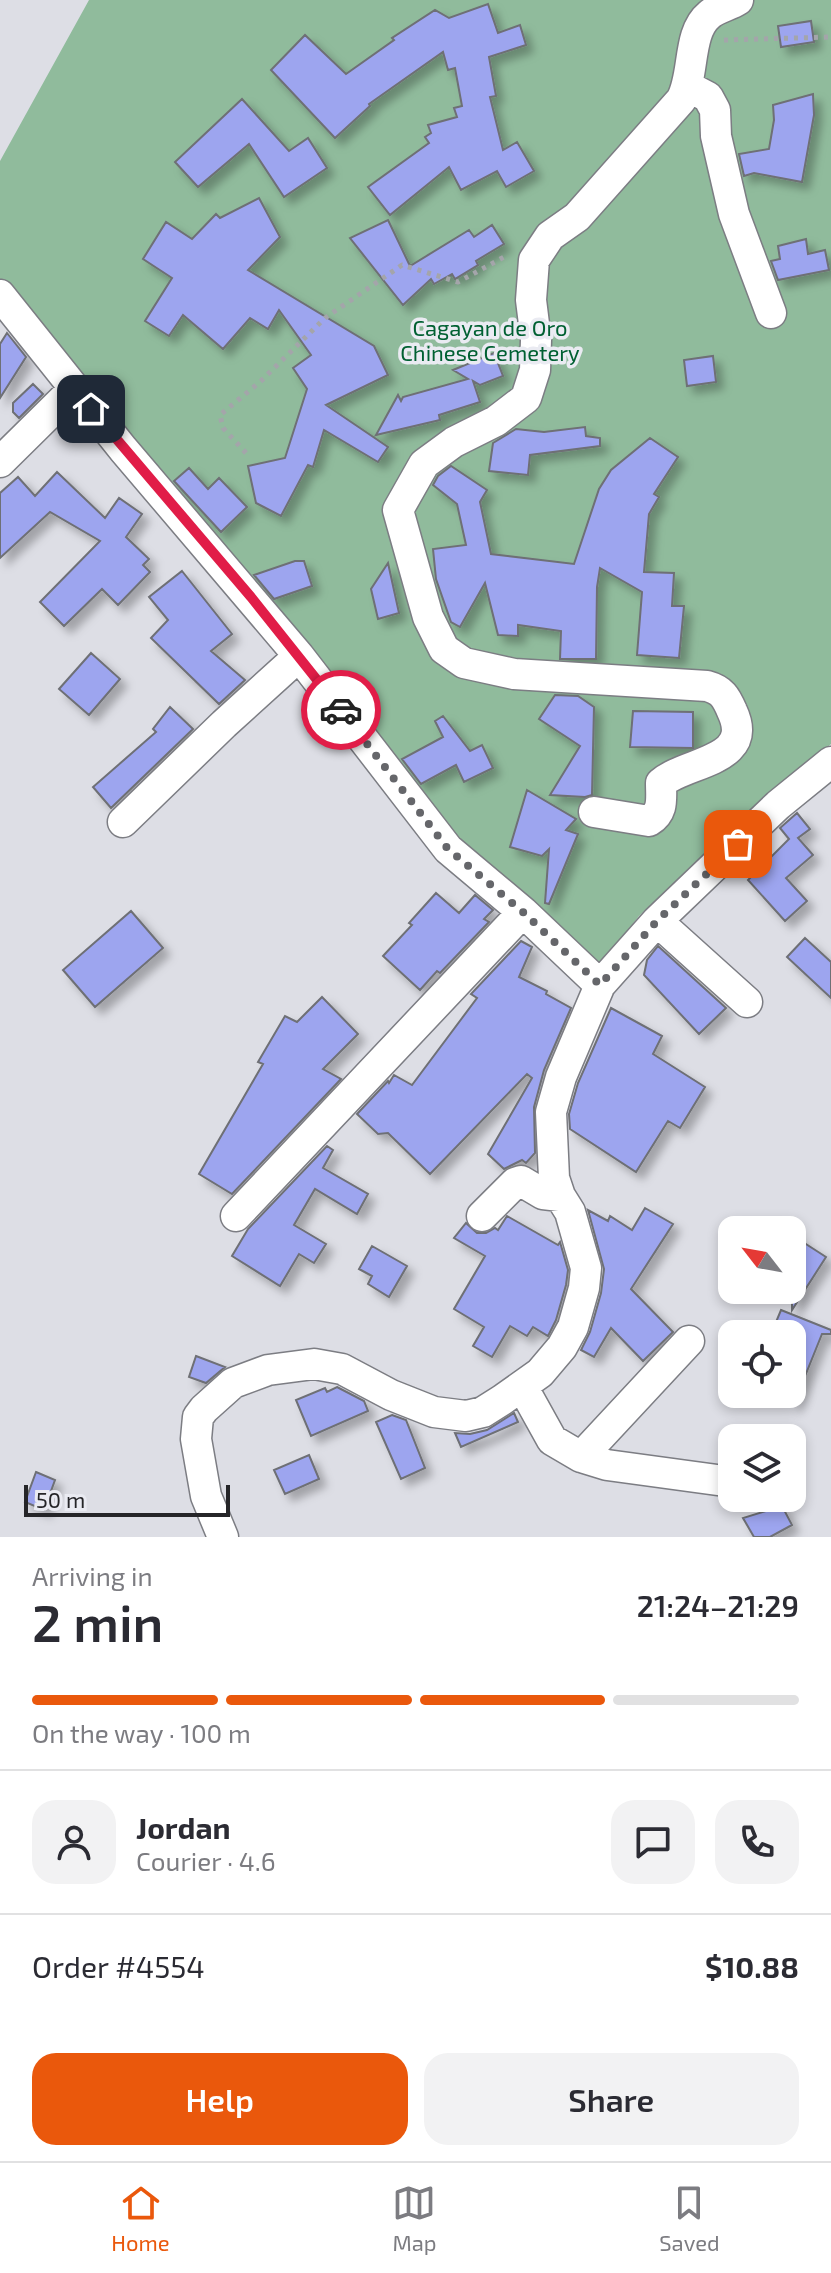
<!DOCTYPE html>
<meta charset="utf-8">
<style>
:root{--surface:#fff;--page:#f2f2f3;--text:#2b2b33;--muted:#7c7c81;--line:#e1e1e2;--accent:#ea580c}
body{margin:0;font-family:"Exo 2",sans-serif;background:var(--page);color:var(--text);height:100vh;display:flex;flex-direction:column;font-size:30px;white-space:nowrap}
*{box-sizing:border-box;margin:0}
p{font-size:26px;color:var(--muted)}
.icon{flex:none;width:44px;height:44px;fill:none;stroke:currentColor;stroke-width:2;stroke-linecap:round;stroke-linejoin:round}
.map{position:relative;height:1537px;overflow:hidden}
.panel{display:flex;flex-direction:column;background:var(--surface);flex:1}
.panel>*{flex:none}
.needle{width:52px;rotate:301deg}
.controls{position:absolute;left:718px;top:1216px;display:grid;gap:16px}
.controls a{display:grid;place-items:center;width:88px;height:88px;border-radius:16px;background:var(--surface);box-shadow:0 4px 12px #0003;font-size:40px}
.scale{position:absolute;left:24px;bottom:20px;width:206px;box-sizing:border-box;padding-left:8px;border:4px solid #252528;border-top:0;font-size:22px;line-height:28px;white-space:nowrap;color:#252528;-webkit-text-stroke:6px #eaebf2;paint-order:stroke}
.pin{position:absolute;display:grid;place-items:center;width:68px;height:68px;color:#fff;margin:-34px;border-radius:16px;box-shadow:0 4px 12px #0006}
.courier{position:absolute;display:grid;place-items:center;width:80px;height:80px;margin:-40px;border:6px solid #e11d48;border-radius:50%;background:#fff;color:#222;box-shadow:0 2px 10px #0007}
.headline em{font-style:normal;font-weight:600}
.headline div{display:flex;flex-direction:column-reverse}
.headline{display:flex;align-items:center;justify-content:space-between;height:136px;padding:0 32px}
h1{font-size:52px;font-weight:600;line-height:60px}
.bar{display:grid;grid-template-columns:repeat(4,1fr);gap:12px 8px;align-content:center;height:96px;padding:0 32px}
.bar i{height:10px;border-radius:6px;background:var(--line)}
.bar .active{background:var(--accent)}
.bar p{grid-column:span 4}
.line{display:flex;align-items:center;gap:20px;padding:0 32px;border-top:2px solid var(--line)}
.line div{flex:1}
.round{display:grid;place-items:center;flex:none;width:84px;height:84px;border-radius:24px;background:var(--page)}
.action{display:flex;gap:16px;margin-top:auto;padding:16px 32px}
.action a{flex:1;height:92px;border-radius:24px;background:var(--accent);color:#fff;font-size:32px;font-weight:600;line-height:92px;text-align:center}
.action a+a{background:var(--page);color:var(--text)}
.tab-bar{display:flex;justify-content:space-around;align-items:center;height:112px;border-top:2px solid var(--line);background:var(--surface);font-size:22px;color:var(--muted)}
.tab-bar a{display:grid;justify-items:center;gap:4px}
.tab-bar .active{color:var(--accent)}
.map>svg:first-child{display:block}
.green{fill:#90bb9c}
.building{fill:#9da5ef;stroke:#6e6f75;stroke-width:2;filter:url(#shadow)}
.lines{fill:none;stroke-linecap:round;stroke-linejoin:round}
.minor-casing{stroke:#7c7d83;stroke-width:33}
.path{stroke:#a4a5aa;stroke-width:5;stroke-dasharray:4 6;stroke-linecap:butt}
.minor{stroke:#fff;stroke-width:30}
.done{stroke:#65666a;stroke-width:8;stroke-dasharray:0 14.4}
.route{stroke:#e11d48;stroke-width:10}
.labels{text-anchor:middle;stroke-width:7;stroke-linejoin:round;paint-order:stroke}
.park-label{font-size:22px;fill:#006032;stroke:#eaebf2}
</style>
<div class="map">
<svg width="831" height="1537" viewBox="0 0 831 1537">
<defs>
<filter id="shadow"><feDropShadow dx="7" dy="7" stdDeviation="4" flood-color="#0004"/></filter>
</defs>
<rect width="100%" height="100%" fill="#dddee5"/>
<!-- green -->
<path class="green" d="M89 0H831V744L743 818 639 916 595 972 451 843 81 385 0 280V161Z"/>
<!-- building -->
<path class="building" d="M488 4 498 33 520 25 526 45 489 57 496 96 490 97 503 150 517 142 534 171 506 187 497 171 461 190 449 167 390 215 368 187 429 143 425 137 431 133 428 125 457 117 454 108 462 106 455 68 448 70 443 52 369 104 370 106 335 138 271 70 305 35 346 74 394 40 392 38 435 10 449 18Z
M811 21 814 42 781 47 778 26Z
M813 94 814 115 802 182 754 173 744 176 739 154 769 149 774 120 773 105Z
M242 99 289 151 308 138 327 168 284 197 249 144 198 187 175 162Z
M259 198 280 237 248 270 374 346 388 375 326 405 388 447 378 462 324 430 313 467 308 465 281 516 256 503 248 466 285 458 307 389 293 368 311 355 279 310 268 329 250 318 223 349 183 315 169 336 145 321 172 278 143 259 166 222 192 239 216 214 220 218Z
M388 220 410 266 469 230 474 237 492 225 504 244 476 261 478 265 455 279 452 274 434 284 431 279 403 305 350 238Z
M806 239 808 254 825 250 829 270 778 280 771 261 780 259 778 246Z
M7 333 26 357 0 398V344Z
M494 353 503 376 480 385 473 381 480 402 439 415 440 420 376 435 398 395 401 401 403 397 468 379 453 370Z
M713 356 716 382 687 386 684 360Z
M33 384 43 394 19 418 13 412V403Z
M585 427 586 436 600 438V446L530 455 528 475 489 471 493 443 516 429 544 432Z
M650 438 678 457 654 494 659 497 649 514 644 572 674 573 672 606H684L679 658 637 655 642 592 600 568 597 587 596 659H560L561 631 518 625V636L498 635 485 583 460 627 451 622 436 579 433 549 466 545 457 504 433 485 438 476 451 466 487 490 480 502 491 554 574 564 599 489 611 470Z
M189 468 208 489 219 478 247 507 221 532 174 481Z
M57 472 105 518 119 498 142 514 126 537 149 559 143 565 150 572 118 605 102 589 64 626 40 602 100 541 50 512 0 558V493L18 477 35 496Z
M295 561H304L312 586 274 599 254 575Z
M388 563 399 613 378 619 371 589Z
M182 571 232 634 211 651 245 680 219 704 151 638 168 620 149 597Z
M91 653 120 679 89 715 59 689Z
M555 695 578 696 594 707 592 795 585 797 550 795 580 746 539 719Z
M170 707 193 729 111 808 93 787 156 732 153 729Z
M633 711 693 712V748L630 747Z
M443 716 470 751 482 745 493 768 464 782 456 765 421 784 402 759 443 737 435 721Z
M527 790 576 819 566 830 578 834 549 904 545 903 549 849 542 856 510 847Z
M797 813 810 829 798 838 813 855 786 878 807 901 785 921 748 880 789 839 780 828Z
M436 893 459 913 475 895 493 910 484 919 489 922 440 973 437 971 420 990 383 956 412 925 409 923Z
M131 911 163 948 95 1007 63 970Z
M805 938 831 962V998L787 957Z
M521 941 532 947 519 977 547 991 546 994 571 1008 544 1070 534 1107 535 1153 526 1163 522 1160 504 1169 488 1154 532 1078 527 1074 430 1174 388 1133 378 1134 357 1114 388 1081 389 1083 394 1075 412 1085 477 998 471 994Z
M658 946 726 1008 699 1034 644 975 647 960Z
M322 997 358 1034 323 1069 341 1079 232 1194 199 1174 263 1064 258 1062 285 1016 297 1022Z
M611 1008 662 1036 653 1054 705 1087 680 1128 668 1121 636 1172 570 1129 569 1114 578 1083Z
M327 1146 333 1150 323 1168 368 1194 357 1214 315 1189 294 1225 326 1244 314 1263 299 1254 280 1286 232 1256 248 1229Z
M645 1208 673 1224 631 1289 673 1332 643 1361 611 1328 594 1357 581 1350 590 1332 601 1293 604 1269 588 1210 608 1221 610 1216 632 1230Z
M507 1216 558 1245 560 1242 568 1270 566 1285 556 1320 548 1336 533 1327 527 1336 510 1326 492 1357 473 1346 484 1327 454 1309 485 1256 454 1238 466 1223 477 1233H486L495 1228 498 1230Z
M792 1235 826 1257 792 1310Z
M372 1246 407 1266 389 1297 368 1284 372 1276 359 1269Z
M781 1310 831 1330V1334H822L793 1406 792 1334H771Z
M196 1356 225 1367 206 1383 189 1377Z
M337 1387 364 1401 368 1411 311 1436 296 1400 325 1388 327 1392Z
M514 1413 518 1422 461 1447 455 1433 470 1434 487 1430Z
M392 1415 406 1420 425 1468 401 1479 376 1422Z
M309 1455 319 1479 285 1494 274 1470Z
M36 1472 55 1480 44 1510 25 1502Z
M782 1506 792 1525 770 1537H754L743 1518Z"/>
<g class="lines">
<!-- minor casing -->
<g class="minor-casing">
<path id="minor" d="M689 87 708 97 715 110 716 136 734 214 771 313
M0 295 123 449 299 656 448 849 523 912 600 985
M0 462 74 389
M594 812 649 821C664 812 661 799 661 783 686 761 756 762 732 711 726 697 722 690 707 686L514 674 464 663 444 649 428 617 398 510 424 464 454 442 496 421 526 398 535 370 536 340 531 300 534 260 550 236 577 217 681 100C695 76 687 33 709 15 716 8 729 6 738 0
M123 822 224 724 299 656
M657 921 747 1002
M236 1216 523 912
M482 1216 515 1183 521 1181 543 1194 560 1196
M522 1386 552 1440 581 1457 689 1341
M581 1457 607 1465 732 1482
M223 1537 206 1496 196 1439 198 1417 204 1409 233 1383 268 1370 314 1364 342 1369 391 1395 434 1412 466 1416 483 1412 502 1400 540 1373 562 1347 573 1327 584 1288 586 1268 570 1212 560 1196 554 1178 551 1112 561 1077 600 985 657 921 778 805 831 762"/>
</g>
<!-- path -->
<path class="path" d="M724 40 831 37
M246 453 223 428 220 415 261 381 325 318 402 265 458 282 506 256"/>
<!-- minor -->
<use href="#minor" class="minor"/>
</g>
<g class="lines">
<!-- done -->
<path class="done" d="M341 710 448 849 523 912 600 985 657 921 738 844"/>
<!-- route -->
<path class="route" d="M91 409 251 597 341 710"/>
</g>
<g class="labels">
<!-- park labels -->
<g class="park-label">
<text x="490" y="336">Cagayan de Oro<tspan x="490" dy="25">Chinese Cemetery</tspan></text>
</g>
</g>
</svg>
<div class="controls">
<a><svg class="needle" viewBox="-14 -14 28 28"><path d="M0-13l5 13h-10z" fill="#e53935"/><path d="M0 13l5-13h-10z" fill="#7c7c81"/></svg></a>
<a><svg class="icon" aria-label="locate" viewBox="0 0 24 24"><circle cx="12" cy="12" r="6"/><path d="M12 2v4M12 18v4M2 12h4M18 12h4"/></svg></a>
<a><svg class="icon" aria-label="layers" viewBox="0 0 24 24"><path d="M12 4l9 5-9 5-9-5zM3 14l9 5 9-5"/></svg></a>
</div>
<div class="scale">50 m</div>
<div class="pin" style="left:738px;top:844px;background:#ea580c"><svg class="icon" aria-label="bag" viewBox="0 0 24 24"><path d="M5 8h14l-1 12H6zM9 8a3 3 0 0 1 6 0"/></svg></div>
<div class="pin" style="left:91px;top:409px;background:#1f2937"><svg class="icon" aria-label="home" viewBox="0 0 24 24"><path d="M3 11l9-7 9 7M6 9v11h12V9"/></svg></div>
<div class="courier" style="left:341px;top:710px"><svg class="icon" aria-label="car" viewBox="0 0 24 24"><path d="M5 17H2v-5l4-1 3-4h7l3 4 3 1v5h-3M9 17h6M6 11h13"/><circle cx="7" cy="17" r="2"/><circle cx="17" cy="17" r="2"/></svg></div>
</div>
<section class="panel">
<div class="headline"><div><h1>2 min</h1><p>Arriving in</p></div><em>21:24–21:29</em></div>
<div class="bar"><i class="active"></i><i class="active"></i><i class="active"></i><i></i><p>On the way · 100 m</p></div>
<div class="line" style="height:144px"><a class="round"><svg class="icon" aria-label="person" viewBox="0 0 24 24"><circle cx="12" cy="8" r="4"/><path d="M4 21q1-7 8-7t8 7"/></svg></a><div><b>Jordan</b><p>Courier · 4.6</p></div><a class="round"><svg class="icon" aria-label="chat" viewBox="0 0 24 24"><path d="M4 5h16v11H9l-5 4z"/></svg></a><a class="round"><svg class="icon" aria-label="phone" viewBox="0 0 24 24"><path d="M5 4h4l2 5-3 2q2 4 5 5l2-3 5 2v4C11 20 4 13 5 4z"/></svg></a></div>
<div class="line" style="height:104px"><div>Order #4554</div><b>$10.88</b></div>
<div class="action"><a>Help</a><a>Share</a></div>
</section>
<nav class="tab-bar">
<a class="active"><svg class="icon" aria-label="home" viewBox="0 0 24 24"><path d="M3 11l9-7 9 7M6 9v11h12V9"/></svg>Home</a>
<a><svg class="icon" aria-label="map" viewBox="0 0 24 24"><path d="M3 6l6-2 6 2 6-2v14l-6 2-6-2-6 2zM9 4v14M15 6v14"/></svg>Map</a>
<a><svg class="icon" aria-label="saved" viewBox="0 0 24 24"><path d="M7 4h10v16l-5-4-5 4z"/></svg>Saved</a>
</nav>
